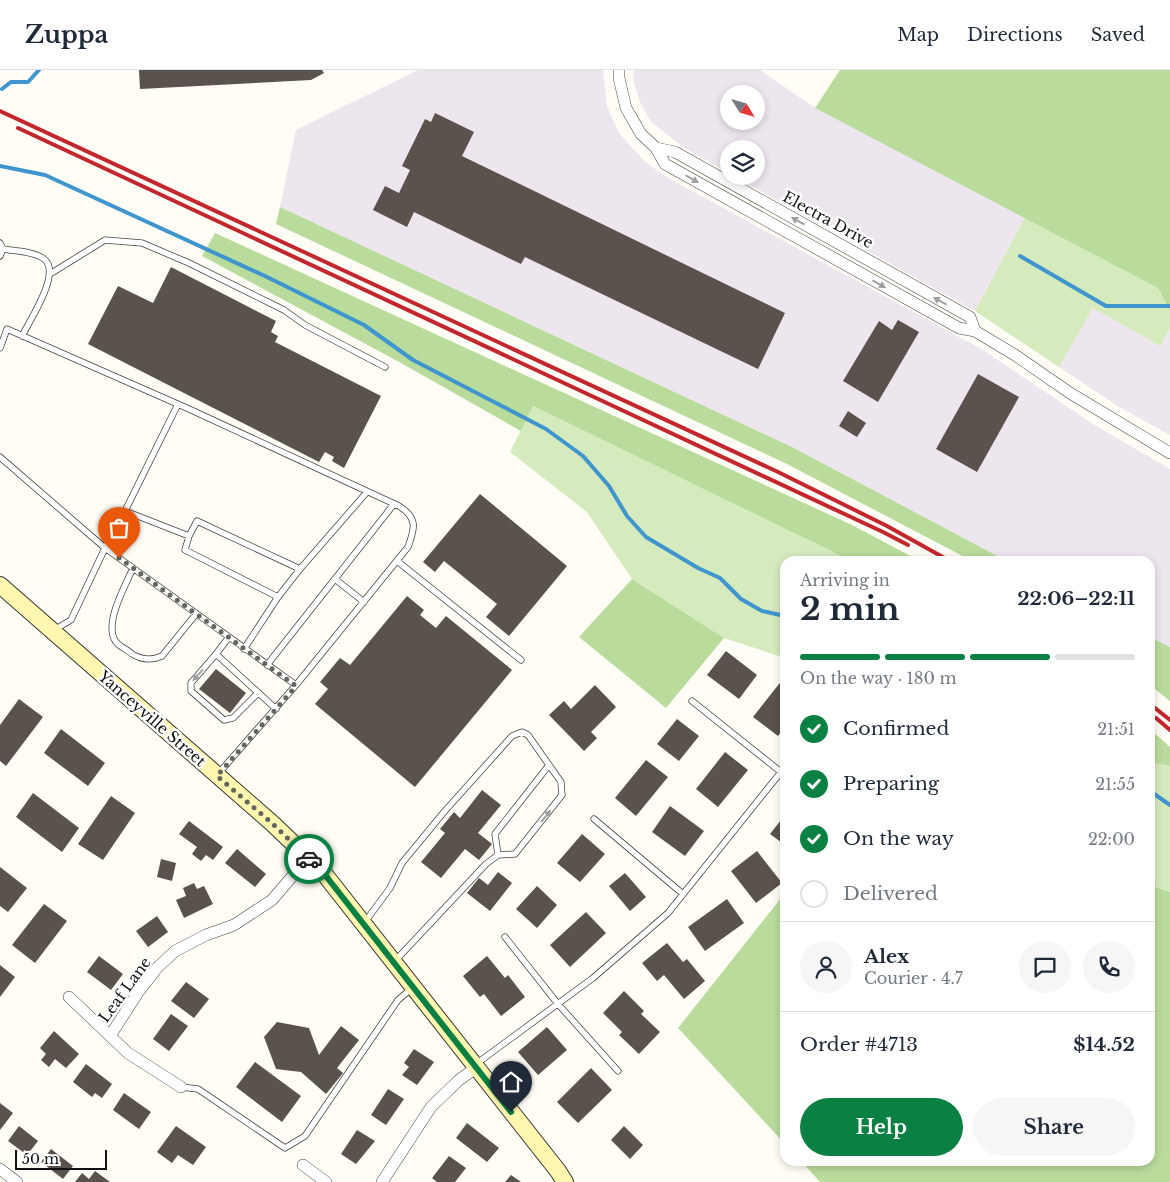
<!DOCTYPE html>
<meta charset="utf-8">
<style>
:root{--surface:#fff;--page:#f6f6f7;--text:#1f2937;--muted:#747a83;--line:#e0e1e3;--accent:#0b8043}
body{margin:0;font-family:"Libre Baskerville",serif;background:var(--page);color:var(--text);height:100vh;display:flex;flex-direction:column;font-size:19px;white-space:nowrap}
*{box-sizing:border-box;margin:0}
p{font-size:16px;color:var(--muted)}
.icon{flex:none;width:28px;height:28px;fill:none;stroke:currentColor;stroke-width:2;stroke-linecap:round;stroke-linejoin:round}
.map{position:relative;flex:1;overflow:hidden}
.sheet{position:absolute;left:780px;top:486px;width:375px;height:610px;display:flex;flex-direction:column;background:var(--surface);border-radius:15px;box-shadow:0 2px 8px #0003}
.sheet>*{flex:none}
.needle{width:32px;rotate:127deg}
.tools{position:absolute;left:720px;top:15px;display:grid;gap:10px}
.tools a{display:grid;place-items:center;width:45px;height:45px;border-radius:50%;background:var(--surface);box-shadow:0 2px 8px #0003;font-size:25px}
.scale{position:absolute;left:15px;bottom:12px;width:92px;box-sizing:border-box;padding-left:5px;border:2px solid #111;border-top:0;font-size:14px;line-height:18px;white-space:nowrap;color:#111;-webkit-text-stroke:4px #fff;paint-order:stroke}
.pin{position:absolute;display:grid;place-items:center;width:42px;height:42px;color:#fff;margin:-51px -21px;border-radius:50% 50% 50% 0;rotate:-45deg;box-shadow:0 0 5px #0007}
.pin .icon{rotate:45deg}
.courier{position:absolute;display:grid;place-items:center;width:50px;height:50px;margin:-25px;border:4px solid #0b8043;border-radius:50%;background:#fff;color:#222;box-shadow:0 1px 6px #0007}
.headline em{font-style:normal;font-weight:700}
.headline div{display:flex;flex-direction:column-reverse}
.headline{display:flex;align-items:center;justify-content:space-between;height:85px;padding:0 20px}
h1{font-size:32px;font-weight:700;line-height:38px}
.bar{display:grid;grid-template-columns:repeat(4,1fr);gap:8px 5px;align-content:center;height:60px;padding:0 20px}
.bar i{height:6px;border-radius:4px;background:var(--line)}
.bar .current{background:var(--accent)}
.bar p{grid-column:span 4}
.line{display:flex;align-items:center;gap:12px;padding:0 20px;border-top:1px solid var(--line)}
.line div{flex:1}
.round{display:grid;place-items:center;flex:none;width:52px;height:52px;border-radius:26px;background:var(--page)}
ol{padding:0 20px;list-style:none}
li{display:flex;align-items:center;gap:15px;height:55px}
li p{margin-inline-start:auto}
li .icon{padding:5px;border-radius:50%;background:var(--accent);color:#fff;stroke-width:4}
li:last-child{color:var(--muted)}
li i{width:28px;height:28px;border:2px solid var(--line);border-radius:50%}
.cta{display:flex;gap:10px;margin-top:auto;padding:10px 20px}
.cta a{flex:1;height:58px;border-radius:30px;background:var(--accent);color:#fff;font-size:20px;font-weight:700;line-height:58px;text-align:center}
.cta a+a{background:var(--page);color:var(--text)}
header{display:flex;align-items:center;gap:30px;box-sizing:border-box;height:70px;padding:0 25px;background:var(--surface);border-bottom:1px solid var(--line)}
header strong{font-size:24px}
nav{display:flex;gap:28px;margin-inline-start:auto;font-size:18px}
.map>svg:first-child{display:block}
.industrial{fill:#eee6ef;fill-rule:evenodd}
.green{fill:#d5ebbd}
.forest{fill:#b9dc9c}
.lines{fill:none;stroke-linecap:round;stroke-linejoin:round}
.stream{stroke:#3f96cf;stroke-width:4}
.building{fill:#5a524d}
.lane-casing{stroke:#444;stroke-width:7}
.street-casing{stroke:#444;stroke-width:12}
.secondary-casing{stroke:#333;stroke-width:18}
.lane{stroke:#fff;stroke-width:5.5}
.street{stroke:#fff;stroke-width:11}
.secondary{stroke:#fff6b0;stroke-width:16}
.rail{stroke:#c4262e;stroke-width:4}
.oneway{fill:#a0a0a0}
.done{stroke:#646461;stroke-width:5;stroke-dasharray:0 9}
.route{stroke:#0b8043;stroke-width:6}
.labels{text-anchor:middle;stroke-width:5;stroke-linejoin:round;paint-order:stroke}
.street-label{font-size:15px;fill:#111;stroke:#fff}
</style>
<header>
<strong>Zuppa</strong>
<nav><a>Map</a><a>Directions</a><a>Saved</a></nav>
</header>
<div class="map">
<svg width="1170" height="1112" viewBox="0 0 1170 1112">
<rect width="100%" height="100%" fill="#fffdf5"/>
<!-- industrial -->
<path class="industrial" d="M418 0H603L607 37 619 63 644 91 665 106 983 280 1093 354 1170 399V577L1150 567V491H1007L792 377 280 137 296 60Z
M634 0H760L815 38 1025 147 975 241 734 106H756V79H729V103L683 77 651 52 640 32 633 10ZM729 24H756V51H729Z
M1093 238 1160 276 1170 258V365L1119 337 1059 297Z"/>
<!-- green -->
<path class="green" d="M1025 147 1158 218 1170 241V258L1160 276 1093 238 1059 297 975 241Z
M533 336 831 481 849 491H785V588L724 568 632 509 587 442 510 382Z
M1150 689 1155 693 1170 696V822L1150 815Z"/>
<!-- forest -->
<path class="forest" d="M840 0H1170V241L1158 218 815 38Z
M280 137 792 377 1007 491H972L787 394 276 154Z
M215 163 850 454 920 491H849L831 481 533 336 521 361 401 293 202 186Z
M632 509 724 568 666 638 579 567Z
M1150 567 1170 577V631L1150 615Z
M1150 659 1170 677V696L1155 693 1150 689Z
M1150 815 1170 822V1112H820L801 1091H1150Z
M785 823V1074L678 958Z"/>
<g class="lines">
<!-- stream -->
<path class="stream" d="M2 19 11 12H28L39 0
M0 96 45 105 267 207 364 255 413 290 546 359 583 386 609 416 627 446 646 467 698 498 720 508 741 529 762 541 785 546
M1020 186 1106 236H1170
M1150 721 1170 735"/>
</g>
<!-- building -->
<path class="building" d="M139 0H322L324 3 311 10 140 19Z
M435 43 474 62 462 86 785 243 758 299 525 187 521 194 414 142 407 157 373 140 385 116 399 123 410 100 402 96 425 49 431 52Z
M171 197 276 251 271 262 278 266 275 272 381 326 344 398 332 391 334 387 325 382 319 392 88 274 118 216 153 233Z
M898 250 919 262 878 332 843 311 879 251 892 260Z
M978 304 1019 327 977 402 936 379Z
M848 341 866 353 857 367 839 356Z
M480 424 567 496 509 566 486 547 497 534 444 491 435 502 423 492Z
M407 526 424 540 420 545 436 558 446 546 512 600 415 717 315 634 328 619 320 612 340 588 350 595Z
M726 581 757 605 739 629 707 605Z
M216 599 246 623 230 643 199 619Z
M783 609 785 611V657L778 666 753 647Z
M595 615 616 637 591 662 597 668 584 681 549 645 564 631 571 639Z
M19 629 43 647 6 696 0 691V655Z
M677 649 699 666 679 691 657 674Z
M61 659 105 693 88 716 44 683Z
M725 682 748 700 718 737 696 719Z
M646 690 668 707 636 746 615 728Z
M482 720 501 735 478 763 492 774 479 790 465 779 441 808 421 792 445 763 440 759 454 742 460 748Z
M33 723 79 758 62 782 16 747Z
M111 726 135 743 103 790 78 774Z
M670 736 704 761 685 786 652 762Z
M785 745V775L770 764Z
M189 751 223 777 213 790 206 785 201 791 192 784 197 777 179 764Z
M582 764 605 784 580 812 557 793Z
M237 779 266 804 255 817 225 793Z
M757 781 782 813 756 833 731 801Z
M161 789 176 793 172 811 157 807Z
M0 797 27 818 8 842 0 836Z
M498 802 512 813 490 841 467 823 479 808 488 815Z
M625 803 646 827 630 841 609 816Z
M194 813 197 819 204 816 213 834 184 848 176 830 186 826 183 818Z
M537 816 557 835 537 858 516 839Z
M727 829 744 853 705 881 688 857Z
M44 834 67 851 35 893 12 875Z
M586 842 606 863 570 897 550 875Z
M157 846 168 862 148 877 136 861Z
M667 873 683 892 687 889 705 911 684 929 664 905 657 911 642 893Z
M99 886 123 904 111 920 87 902Z
M487 886 505 908 508 905 525 927 501 946 484 924 480 927 463 906Z
M0 895 15 907 0 927Z
M186 912 209 929 194 948 171 931Z
M624 921 644 941 641 944 660 962 639 984 619 965 622 962 603 943Z
M171 944 188 956 169 981 153 969Z
M277 952 309 958 319 985 341 956 359 970 337 998 343 1003 326 1024 301 1002 276 999 264 967Z
M547 957 567 980 538 1005 518 982Z
M54 961 79 984 66 998 55 989 49 997 41 990 46 984 40 978Z
M414 979 434 992 417 1015 402 1005 409 997 404 993Z
M255 992 301 1026 282 1052 236 1017Z
M86 994 112 1014 102 1028 95 1023 92 1027 73 1012Z
M591 998 612 1020 578 1053 557 1032Z
M388 1019 404 1029 386 1055 371 1045Z
M124 1023 151 1042 139 1059 113 1040Z
M0 1033 13 1043 0 1060Z
M467 1053 499 1078 487 1092 456 1068Z
M19 1056 38 1071 27 1085 8 1071Z
M176 1056 206 1077 193 1095 178 1085 172 1093 157 1082Z
M624 1056 643 1075 630 1089 611 1070Z
M357 1060 375 1071 356 1094 341 1084Z
M51 1079 73 1096 63 1109 41 1092Z
M449 1086 466 1098 455 1112H437L432 1108Z
M95 1101 110 1112H75L82 1103 89 1109Z
M511 1105 521 1112H505Z"/>
<g class="lines">
<!-- lane casing -->
<g class="lane-casing">
<path id="lane" d="M0 173 3 179 0 186
M3 179C14 181 34 181 44 189 62 202 30 250 22 266
M50 204 105 170 142 173 189 193 284 240 305 255 385 297
M0 278 7 259 189 339 399 436C418 448 415 458 408 477L296 615 218 704
M0 387 105 478 125 441 178 334
M125 441 189 466 197 451 300 499 367 422
M189 466 185 480 278 527
M397 491 521 590
M133 498C125 516 103 555 116 572 120 577 128 580 132 584 142 590 151 591 162 586L196 544
M335 509 364 532
M54 560 71 550 105 478 296 615
M244 579 278 527 300 499
M216 584 229 567
M267 595 394 434
M258 623 233 648 224 650 191 621V613L216 584 276 639
M692 631 781 702
M594 749 683 824
M498 785 495 764 549 695
M365 852 390 818 402 793 444 742 512 666 522 662 528 665 561 712 562 725 515 784 498 785 486 794 395 891
M505 867 558 934 618 1001
M476 994 593 908 668 843 785 697
M181 1017 198 1019 285 1078 305 1066 398 930 411 919"/>
</g>
<!-- street casing -->
<g class="street-casing">
<path id="street" d="M619 0V8L626 38 641 64 656 78 665 94 959 258 975 261 1015 285 1070 323 1170 383
M656 78 675 82 970 247 975 261
M69 927 128 983 181 1017
M110 966 139 921 157 898 175 881 206 865 234 855 272 830 308 788
M303 1095 326 1112
M0 1099 17 1112
M382 1112 431 1037 459 1010 476 998"/>
</g>
<!-- secondary casing -->
<g class="secondary-casing">
<path id="secondary" d="M0 515 273 754 322 801 558 1101 565 1112"/>
</g>
<!-- lane -->
<use href="#lane" class="lane"/>
<!-- street -->
<use href="#street" class="street"/>
<!-- secondary -->
<use href="#secondary" class="secondary"/>
<!-- rail -->
<path class="rail" d="M0 41 778 402 887 456 950 491
M18 58 883 462 908 475
M1150 634 1170 650
M1156 648 1170 660"/>
</g>
<!-- one-way arrows -->
<defs><path id="oneway-solid" d="M-6-.8H1V-3.2L6.5 0L1 3.2V.8H-6Z" transform="scale(1.25)"/></defs>
<g class="oneway">
<use href="#oneway-solid" transform="translate(692 109) rotate(30)"/>
<use href="#oneway-solid" transform="translate(798 151) rotate(-151)"/>
<use href="#oneway-solid" transform="translate(879 214) rotate(29)"/>
<use href="#oneway-solid" transform="translate(940 231) rotate(-151)"/>
<use href="#oneway-solid" transform="translate(198 605) rotate(132)"/>
<use href="#oneway-solid" transform="translate(546 746) rotate(-52)"/>
</g>
<g class="lines">
<!-- done -->
<path class="done" d="M119 488 296 616 217 706 273 754 309 789"/>
<!-- route -->
<path class="route" d="M309 789 322 801 511 1042"/>
</g>
<g class="labels">
<!-- street labels -->
<g class="street-label">
<text transform="translate(828 150) rotate(29)" y="5">Electra Drive</text>
<text transform="translate(152 649) rotate(41)" y="5">Yanceyville Street</text>
<text transform="translate(125 920) rotate(-54)" y="5">Leaf Lane</text>
</g>
</g>
</svg>
<div class="tools">
<a><svg class="needle" viewBox="-14 -14 28 28"><path d="M0-13l5 13h-10z" fill="#e53935"/><path d="M0 13l5-13h-10z" fill="#747a83"/></svg></a>
<a><svg class="icon" aria-label="layers" viewBox="0 0 24 24"><path d="M12 4l9 5-9 5-9-5zM3 14l9 5 9-5"/></svg></a>
</div>
<div class="scale">50 m</div>
<div class="pin" style="left:119px;top:488px;background:#ea580c"><svg class="icon" aria-label="bag" viewBox="0 0 24 24"><path d="M5 8h14l-1 12H6zM9 8a3 3 0 0 1 6 0"/></svg></div>
<div class="pin" style="left:511px;top:1042px;background:#1f2937"><svg class="icon" aria-label="home" viewBox="0 0 24 24"><path d="M3 11l9-7 9 7M6 9v11h12V9"/></svg></div>
<div class="courier" style="left:309px;top:789px"><svg class="icon" aria-label="car" viewBox="0 0 24 24"><path d="M5 17H2v-5l4-1 3-4h7l3 4 3 1v5h-3M9 17h6M6 11h13"/><circle cx="7" cy="17" r="2"/><circle cx="17" cy="17" r="2"/></svg></div>
<section class="sheet">
<div class="headline"><div><h1>2 min</h1><p>Arriving in</p></div><em>22:06–22:11</em></div>
<div class="bar"><i class="current"></i><i class="current"></i><i class="current"></i><i></i><p>On the way · 180 m</p></div>
<ol>
<li><svg class="icon" aria-label="check" viewBox="0 0 24 24"><path d="M5 12l5 5 9-10"/></svg>Confirmed<p>21:51</p></li>
<li><svg class="icon" aria-label="check" viewBox="0 0 24 24"><path d="M5 12l5 5 9-10"/></svg>Preparing<p>21:55</p></li>
<li><svg class="icon" aria-label="check" viewBox="0 0 24 24"><path d="M5 12l5 5 9-10"/></svg>On the way<p>22:00</p></li>
<li><i></i>Delivered</li>
</ol>
<div class="line" style="height:90px"><a class="round"><svg class="icon" aria-label="person" viewBox="0 0 24 24"><circle cx="12" cy="8" r="4"/><path d="M4 21q1-7 8-7t8 7"/></svg></a><div><b>Alex</b><p>Courier · 4.7</p></div><a class="round"><svg class="icon" aria-label="chat" viewBox="0 0 24 24"><path d="M4 5h16v11H9l-5 4z"/></svg></a><a class="round"><svg class="icon" aria-label="phone" viewBox="0 0 24 24"><path d="M5 4h4l2 5-3 2q2 4 5 5l2-3 5 2v4C11 20 4 13 5 4z"/></svg></a></div>
<div class="line" style="height:65px"><div>Order #4713</div><b>$14.52</b></div>
<div class="cta"><a>Help</a><a>Share</a></div>
</section>
</div>
